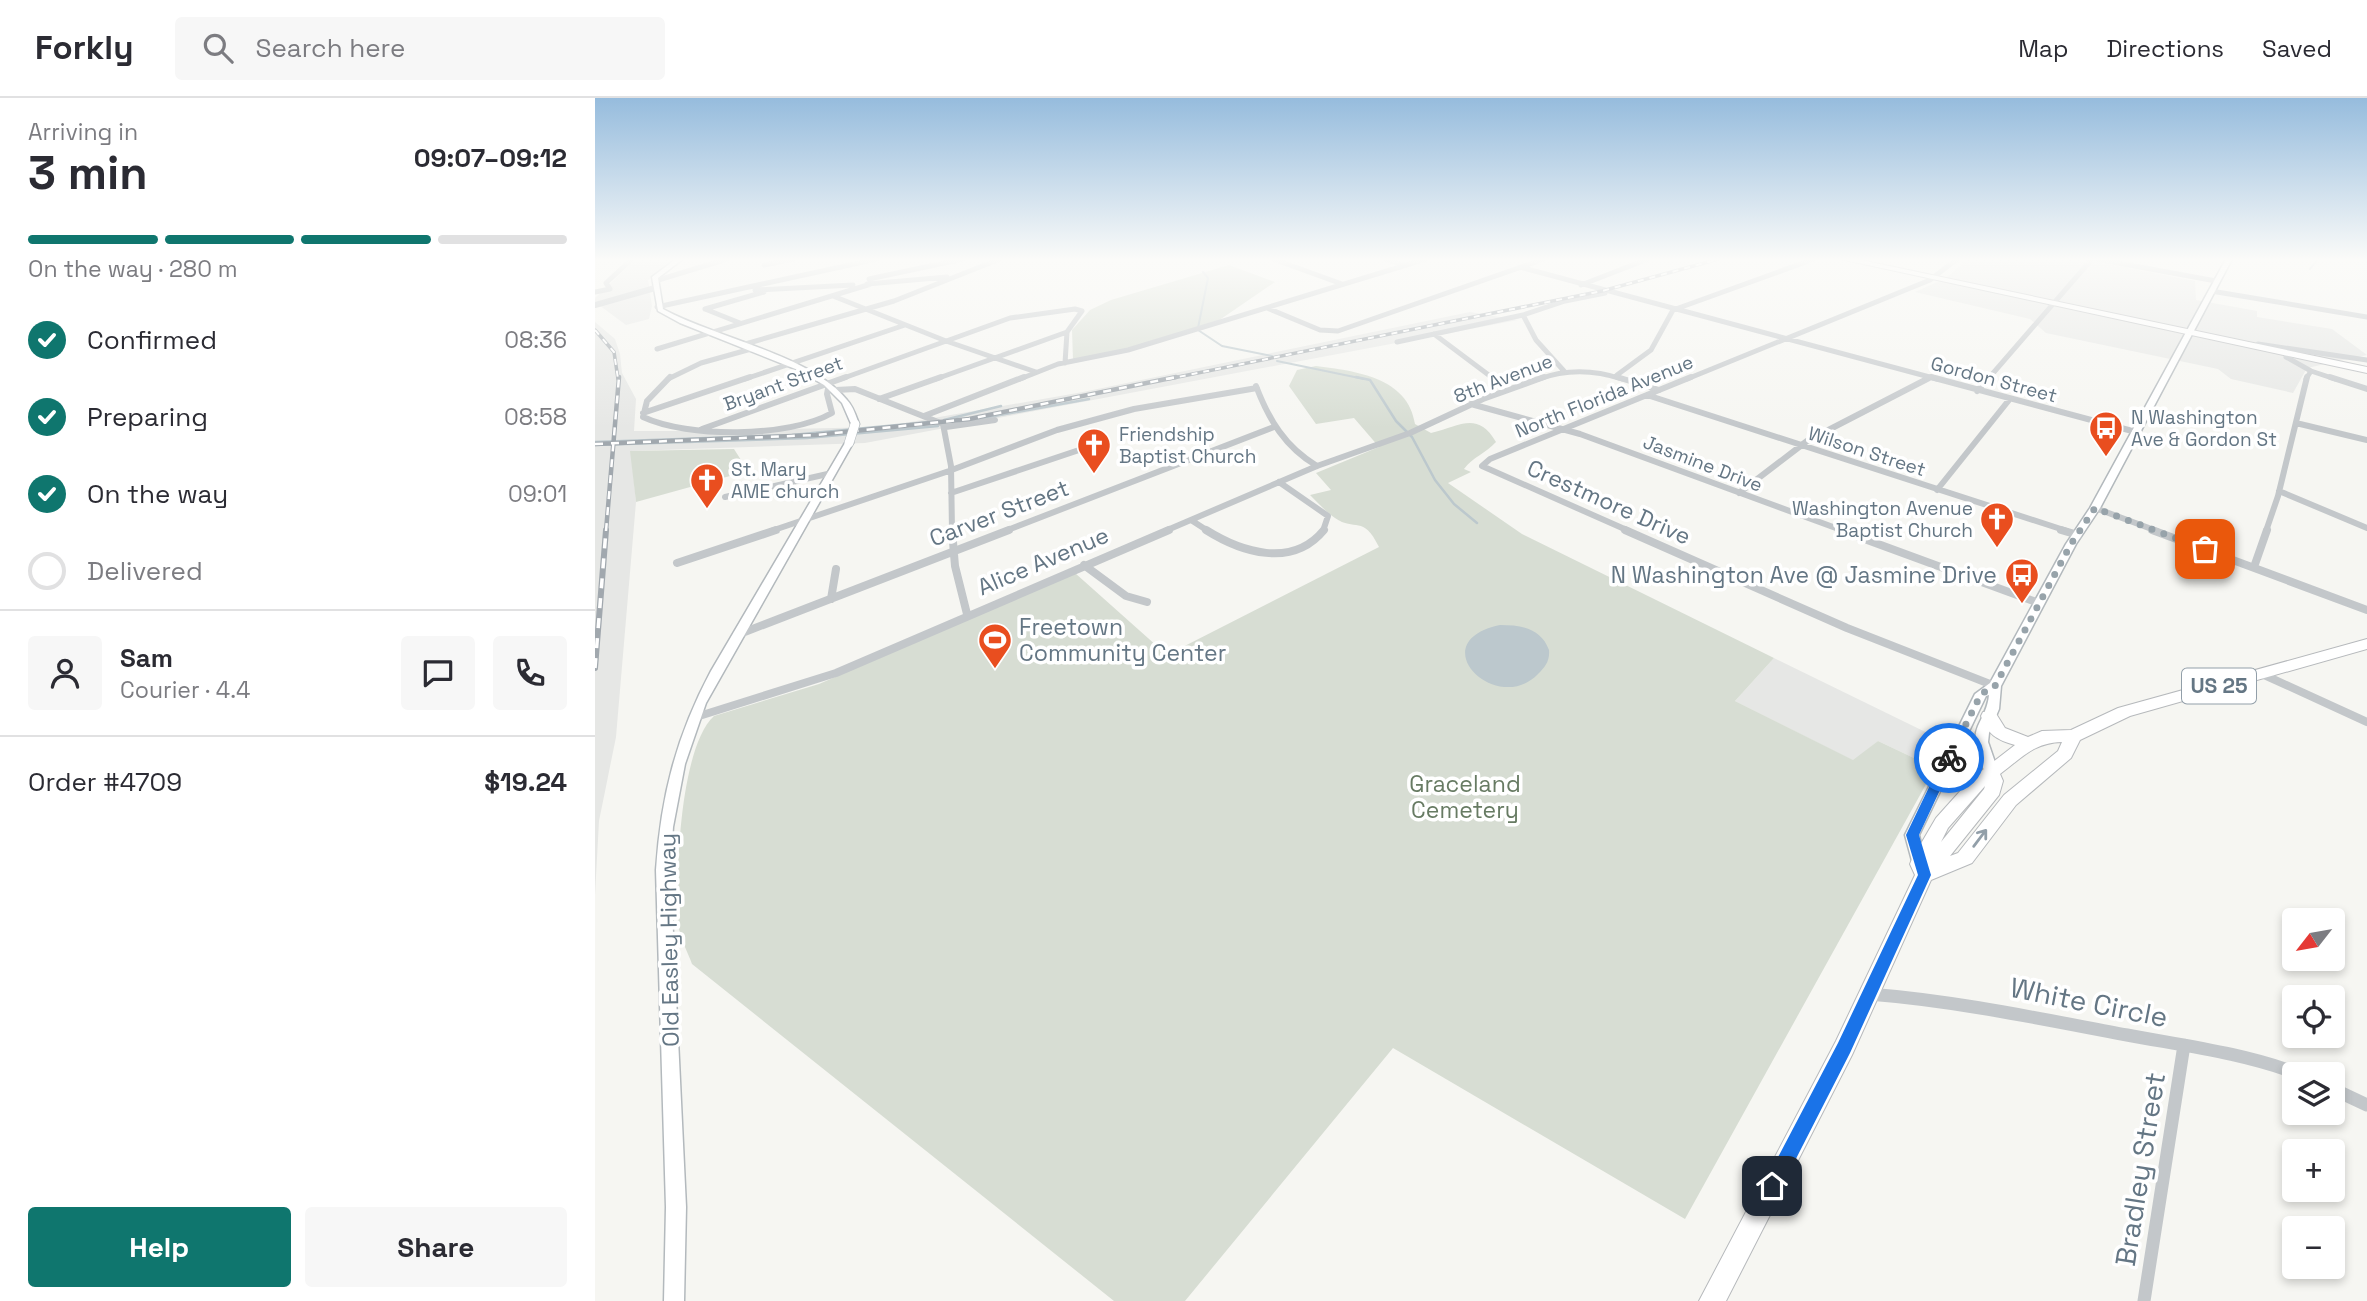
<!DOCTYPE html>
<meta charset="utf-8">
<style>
:root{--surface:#fff;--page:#f7f7f7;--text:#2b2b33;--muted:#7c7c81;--line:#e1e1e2;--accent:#0f766e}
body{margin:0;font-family:"Space Grotesk",sans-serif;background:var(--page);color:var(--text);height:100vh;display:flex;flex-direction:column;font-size:26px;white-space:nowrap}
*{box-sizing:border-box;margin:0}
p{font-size:23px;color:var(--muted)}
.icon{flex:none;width:38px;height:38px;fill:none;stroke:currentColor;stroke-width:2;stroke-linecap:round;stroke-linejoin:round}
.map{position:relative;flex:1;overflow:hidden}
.panel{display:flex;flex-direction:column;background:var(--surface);width:595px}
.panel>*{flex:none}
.needle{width:46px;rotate:239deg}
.tools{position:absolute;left:1687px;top:810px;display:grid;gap:14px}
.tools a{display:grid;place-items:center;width:63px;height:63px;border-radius:7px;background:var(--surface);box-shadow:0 4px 10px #0003;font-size:35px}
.pin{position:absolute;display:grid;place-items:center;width:60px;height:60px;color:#fff;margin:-30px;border-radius:14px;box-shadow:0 4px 10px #0006}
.courier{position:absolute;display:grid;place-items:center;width:70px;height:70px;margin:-35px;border:5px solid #1a73e8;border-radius:50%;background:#fff;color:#222;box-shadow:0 2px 9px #0007}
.summary em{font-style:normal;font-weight:700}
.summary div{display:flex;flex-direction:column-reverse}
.summary{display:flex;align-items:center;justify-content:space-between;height:119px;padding:0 28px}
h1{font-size:46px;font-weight:700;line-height:52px}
.bar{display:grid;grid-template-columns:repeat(4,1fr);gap:10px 7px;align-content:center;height:84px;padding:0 28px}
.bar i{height:9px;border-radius:5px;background:var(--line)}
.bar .current{background:var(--accent)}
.bar p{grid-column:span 4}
.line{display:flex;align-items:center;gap:18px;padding:0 28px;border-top:2px solid var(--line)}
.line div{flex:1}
.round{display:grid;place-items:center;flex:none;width:74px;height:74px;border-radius:7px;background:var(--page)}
ol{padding:0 28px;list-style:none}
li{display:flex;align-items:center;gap:21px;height:77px}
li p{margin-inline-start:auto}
li .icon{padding:7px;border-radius:50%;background:var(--accent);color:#fff;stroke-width:4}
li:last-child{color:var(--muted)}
li i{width:38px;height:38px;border:4px solid var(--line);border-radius:50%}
.primary-button{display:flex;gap:14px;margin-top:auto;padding:14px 28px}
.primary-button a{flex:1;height:80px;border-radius:7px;background:var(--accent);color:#fff;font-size:28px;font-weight:700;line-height:80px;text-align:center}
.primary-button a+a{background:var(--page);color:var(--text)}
header{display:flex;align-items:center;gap:42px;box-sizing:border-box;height:98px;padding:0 35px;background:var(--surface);border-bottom:2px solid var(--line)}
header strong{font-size:33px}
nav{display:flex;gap:38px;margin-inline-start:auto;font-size:24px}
.search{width:490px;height:63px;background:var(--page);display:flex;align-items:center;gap:18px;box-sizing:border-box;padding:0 24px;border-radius:7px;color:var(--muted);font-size:26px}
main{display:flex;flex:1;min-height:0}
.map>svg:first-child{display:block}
.built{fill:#e6e7e5}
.green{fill:#d7ddd3}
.water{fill:#bcc8cd}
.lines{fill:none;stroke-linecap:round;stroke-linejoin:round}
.stream-far1{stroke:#bcc8cd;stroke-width:2}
.stream{stroke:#bcc8cd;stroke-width:2.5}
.secondary-casing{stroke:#b3b9bd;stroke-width:3}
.trunk-casing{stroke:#b6b9bc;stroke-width:2}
.minor-far3{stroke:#c3c7ca;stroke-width:5}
.minor-far2{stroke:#c3c7ca;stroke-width:6}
.minor-far1{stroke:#c3c7ca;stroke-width:8}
.minor{stroke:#c3c7ca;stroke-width:13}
.tertiary{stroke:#c3c7ca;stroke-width:6}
.secondary{fill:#fff;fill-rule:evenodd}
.trunk{fill:#fff;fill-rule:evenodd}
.rail-far2-casing{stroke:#a1a8ae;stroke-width:3.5}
.rail-far1-casing{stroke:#a1a8ae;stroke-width:4.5}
.rail-casing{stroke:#a1a8ae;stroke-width:6}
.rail-far2{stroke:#fff;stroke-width:2;stroke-dasharray:6;stroke-linecap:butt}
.rail-far1{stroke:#fff;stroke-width:2.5;stroke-dasharray:8;stroke-linecap:butt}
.rail{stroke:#fff;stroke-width:3.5;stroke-dasharray:10;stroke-linecap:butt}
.secondary-bridge-casing{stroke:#b3b9bd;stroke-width:10;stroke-linecap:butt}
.secondary-bridge{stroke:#fff;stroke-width:9}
.oneway{stroke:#929fa9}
.route{fill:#1a73e8}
.done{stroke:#97a3aa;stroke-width:7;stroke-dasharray:0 12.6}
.labels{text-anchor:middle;stroke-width:7;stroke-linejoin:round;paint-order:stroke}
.far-street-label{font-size:19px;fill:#647684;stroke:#fff}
.far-poi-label{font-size:19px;fill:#647684;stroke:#fff;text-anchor:start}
.shield{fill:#fff;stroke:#929fa9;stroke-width:2}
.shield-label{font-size:21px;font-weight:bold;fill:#647684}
.street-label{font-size:23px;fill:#647684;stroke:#fff}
.poi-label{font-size:23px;fill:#647684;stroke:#fff;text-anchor:end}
.park-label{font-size:23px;fill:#677b63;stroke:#fff}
.near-street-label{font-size:28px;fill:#647684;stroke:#fff}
</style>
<header>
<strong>Forkly</strong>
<div class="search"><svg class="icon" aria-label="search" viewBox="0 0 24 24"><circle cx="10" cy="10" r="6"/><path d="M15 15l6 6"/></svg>Search here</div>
<nav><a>Map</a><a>Directions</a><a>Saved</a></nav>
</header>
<main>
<section class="panel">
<div class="summary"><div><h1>3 min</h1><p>Arriving in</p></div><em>09:07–09:12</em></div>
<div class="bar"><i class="current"></i><i class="current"></i><i class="current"></i><i></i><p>On the way · 280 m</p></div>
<ol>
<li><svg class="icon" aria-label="check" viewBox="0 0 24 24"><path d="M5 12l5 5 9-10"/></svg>Confirmed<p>08:36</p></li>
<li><svg class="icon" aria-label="check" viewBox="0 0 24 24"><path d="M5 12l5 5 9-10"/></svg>Preparing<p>08:58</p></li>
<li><svg class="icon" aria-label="check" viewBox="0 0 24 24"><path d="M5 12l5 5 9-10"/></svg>On the way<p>09:01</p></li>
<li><i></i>Delivered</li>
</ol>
<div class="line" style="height:126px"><a class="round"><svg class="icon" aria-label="person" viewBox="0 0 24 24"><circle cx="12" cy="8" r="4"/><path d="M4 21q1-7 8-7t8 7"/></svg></a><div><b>Sam</b><p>Courier · 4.4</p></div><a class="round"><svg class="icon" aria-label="chat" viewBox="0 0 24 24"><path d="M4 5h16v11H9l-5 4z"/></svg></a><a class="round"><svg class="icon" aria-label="phone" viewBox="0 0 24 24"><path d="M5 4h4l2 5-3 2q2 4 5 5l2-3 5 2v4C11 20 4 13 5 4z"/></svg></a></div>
<div class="line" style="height:91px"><div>Order #4709</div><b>$19.24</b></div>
<div class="primary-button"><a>Help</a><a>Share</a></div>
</section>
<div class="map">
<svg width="1772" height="1203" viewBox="0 0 1772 1203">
<rect width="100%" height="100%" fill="#f6f6f2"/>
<!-- built -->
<path class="built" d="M41 161H83L53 182 57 208 54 221 31 227 0 204V200Z
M1373 161H1487L1600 183 1601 202 1662 213V219L1737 231 1772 257 1712 270 1698 295 1636 281 1623 271 1451 235 1435 221 1320 194 1351 180Z
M875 214 923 222 270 345 36 353 41 404 21 639 4 723 0 797V224L20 241 25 256 27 275 41 301 39 333H99L287 329 488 294Z
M1179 560 1353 645 1340 670 1283 643 1259 663 1140 603Z"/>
<!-- green -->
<path class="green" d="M634 167 680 184 623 223 535 251 478 262 477 232 495 212 516 202Z
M721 268C760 273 813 279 820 326L836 335C864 329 882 312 901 344 891 355 878 359 869 371L876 374 853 385 927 436 1179 560 1140 603 1258 662 1283 643 1340 670 1090 1121 798 950 590 1203H519L97 866C93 855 86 842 84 831 80 784 84 650 119 618L224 586 480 475 572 557 784 449C768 416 760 434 740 420 731 414 723 405 715 397L736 392 721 375 784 349 759 320 721 326 694 288 702 272Z
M139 351 153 373 41 404 35 353Z"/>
<!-- water -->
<path class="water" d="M905 527C926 527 946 530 954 552 955 563 950 569 943 576 902 619 825 544 905 527Z"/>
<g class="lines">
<!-- stream-far1 -->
<path class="stream-far1" d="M1715 171 1723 161
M603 230 613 180 608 174
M603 232 627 248 677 258
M682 263 769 281"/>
<!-- stream -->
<path class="stream" d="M761 279 775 282 801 323 817 339 840 382 859 406 882 425
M349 322 406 308
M372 323 494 301
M0 344 197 337 334 324
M0 347 212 340 343 328"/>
<!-- secondary casing -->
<g class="secondary-casing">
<path id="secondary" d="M81 161H88L63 180 68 211C121 240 216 257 252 302 258 308 261 318 264 326L263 328H257L247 305 229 287 203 272 85 225 63 213 57 179Z
M1631 161H1637L1505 410 1481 446 1406 588 1404 611 1394 635 1393 644 1403 673 1401 676H1391C1384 662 1376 644 1383 628 1388 617 1393 609 1394 597L1391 598 1324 737 1331 766 1329 770 1324 772 1319 770 1310 737 1380 596 1395 585 1471 446 1495 410Z
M254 342 258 345 111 605 90 666 78 729 75 772 91 1109 89 1203H69L71 1109 61 772C66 698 81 639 116 573L250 345Z"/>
</g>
<!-- trunk casing -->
<g class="trunk-casing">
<path id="trunk" d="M1245 161H1261L1772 269V275Z
M1772 541V551L1535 618 1485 642 1476 660 1421 707 1377 765 1336 782 1257 957 1131 1203H1104L1241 943 1320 777 1315 766 1317 761 1341 720 1376 681 1420 647C1402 642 1392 636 1386 618L1388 614H1400L1410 630 1433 639 1447 633 1476 632 1523 610ZM1467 644 1463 653 1409 697 1363 755 1355 758 1404 697 1408 683 1405 676C1428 659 1438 645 1467 644ZM1390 688 1389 691 1346 744 1353 730Z"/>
</g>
<!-- minor-far3 -->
<path class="minor-far3" d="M678 161 747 186
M790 161 809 167
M1501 161 1621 183
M169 167 199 161
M925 169 1342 281
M274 181 368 161
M60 183 132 161
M272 186 352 179
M986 187 1053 161
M160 192 258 187
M1616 193 1772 219
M0 194 15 191 11 185 37 161
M238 198 351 243 441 274
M62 209 282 161
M672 210 725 232 743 233 949 161
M110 211 169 194
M110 211 145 225
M839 236 899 281
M802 244 928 217
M1663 246 1772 262
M147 247 299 203 405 161
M62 251 276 186
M1691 259 1716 273 1740 281
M470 265 472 234
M969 273 941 242 928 217 970 203 1010 195
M1022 277 1056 252 1078 212 1219 161
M73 281 106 265 156 251
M150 281 310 227
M246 281 415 220 480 211 487 213 472 234 341 281
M425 281 463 266 533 252 831 161
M944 281C971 271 1000 272 1027 281
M1092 281 1335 182 1362 161
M1393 281 1497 161
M1711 281 1716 273"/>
<!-- minor-far2 -->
<path class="minor-far2" d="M75 279 52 303 48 319C93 340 193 340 237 315L232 296 234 285
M897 279 913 291
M1022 279 1064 292
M1336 279 1541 334
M1735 279 1772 291
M661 288C674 322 690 349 722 368
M241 292 260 291 348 326 356 368 357 433
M1382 293 1394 279
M1052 297 1472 433
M284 301 346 279
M876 306 985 336 1249 433
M48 315 155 279
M329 318 429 279
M1701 325 1772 342
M351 329 400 322
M107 331 251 279
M684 384 733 418 728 433
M1342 392 1414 302
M1684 393 1772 430
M356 395 502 346
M1144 395 1212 343 1334 280
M130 399 237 375
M1500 410 1562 433
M596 422 613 433
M176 433 354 373 462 332 539 311 662 290
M410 433 679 329
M570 433 722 368 815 335 888 301 949 279
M1034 433 887 368 895 361 1096 279
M1671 433 1683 398 1712 279"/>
<!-- minor-far1 -->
<path class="minor-far1" d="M357 432 360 468 372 516
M611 432C646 454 697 471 729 432
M1030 432 1252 530 1400 588
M1245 432 1444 505
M1466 432 1483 437
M1557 432 1772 512
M82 465 181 432
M489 467 531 498 552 504
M1659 469 1672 432
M236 501 241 471
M142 537 414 432
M1667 576 1772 624
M101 619 241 575 574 432"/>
<!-- minor -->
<path class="minor" d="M1274 896C1362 903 1446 921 1532 937 1591 948 1648 955 1704 976
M1738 991 1772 1007
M1549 1203 1589 947"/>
<!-- tertiary -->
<path class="tertiary" d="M0 207 60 190"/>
<!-- secondary -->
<use href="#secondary" class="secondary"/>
<!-- trunk -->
<use href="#trunk" class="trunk"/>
<!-- rail-far2 casing -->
<g class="rail-far2-casing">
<path id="rail-far2" d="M0 232 19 254 23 281
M573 281 1007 193 1124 161"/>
</g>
<!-- rail-far1 casing -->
<g class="rail-far1-casing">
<path id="rail-far1" d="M0 346 221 337 374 321 581 279
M11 433 24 279"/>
</g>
<!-- rail casing -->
<g class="rail-casing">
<path id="rail" d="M0 570 11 432"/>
</g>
<!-- rail-far2 -->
<use href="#rail-far2" class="rail-far2"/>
<!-- rail-far1 -->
<use href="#rail-far1" class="rail-far1"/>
<!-- rail -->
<use href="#rail" class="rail"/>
<!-- secondary-bridge casing -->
<g class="secondary-bridge-casing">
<path id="secondary-bridge" d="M254 345 260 326"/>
</g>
<!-- secondary-bridge -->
<use href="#secondary-bridge" class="secondary-bridge"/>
</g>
<!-- one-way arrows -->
<defs><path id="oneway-shaft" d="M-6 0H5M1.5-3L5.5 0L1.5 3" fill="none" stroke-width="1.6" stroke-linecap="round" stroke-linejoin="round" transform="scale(1.75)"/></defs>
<use class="oneway" href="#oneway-shaft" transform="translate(1385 740) rotate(-53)"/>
<!-- sky -->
<linearGradient id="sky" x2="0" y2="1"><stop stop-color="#96bcdd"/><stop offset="0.49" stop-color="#fbfbf9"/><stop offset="1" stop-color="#fbfbf9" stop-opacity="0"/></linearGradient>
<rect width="1772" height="330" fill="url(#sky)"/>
<!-- route -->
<path class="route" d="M1354 656 1360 660 1324 737 1336 777 1255 955 1184 1094 1177 1097 1171 1094 1168 1088 1171 1082 1243 945 1323 777 1311 737 1348 660Z"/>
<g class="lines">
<!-- done -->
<path class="done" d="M1354 660 1386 596 1400 588 1476 446 1500 410 1610 451"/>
</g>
<!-- icons -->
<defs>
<g id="bus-pin" transform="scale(1.75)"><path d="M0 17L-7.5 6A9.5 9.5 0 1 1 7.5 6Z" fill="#e94e1f" stroke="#fff"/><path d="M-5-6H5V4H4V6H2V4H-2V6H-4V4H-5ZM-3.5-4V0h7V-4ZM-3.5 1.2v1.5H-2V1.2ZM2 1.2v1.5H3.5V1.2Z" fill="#fff"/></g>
<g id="church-pin" transform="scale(1.75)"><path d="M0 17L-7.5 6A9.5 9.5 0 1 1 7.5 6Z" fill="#e94e1f" stroke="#fff"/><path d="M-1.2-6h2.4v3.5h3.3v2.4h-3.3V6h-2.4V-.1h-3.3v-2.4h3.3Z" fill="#fff"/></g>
<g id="stadium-pin" transform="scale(1.75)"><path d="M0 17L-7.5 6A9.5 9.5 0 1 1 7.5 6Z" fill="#e94e1f" stroke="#fff"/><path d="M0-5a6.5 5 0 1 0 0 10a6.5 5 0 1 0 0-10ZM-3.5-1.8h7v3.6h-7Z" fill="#fff"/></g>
</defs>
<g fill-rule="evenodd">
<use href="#bus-pin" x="1511" y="330"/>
<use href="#church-pin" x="499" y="347"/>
<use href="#church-pin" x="112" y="382"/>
<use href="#church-pin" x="1402" y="421"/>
<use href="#bus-pin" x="1427" y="477"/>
<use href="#stadium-pin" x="400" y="542"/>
</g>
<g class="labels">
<!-- far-street labels -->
<g class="far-street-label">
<text transform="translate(908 280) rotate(-21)" y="7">8th Avenue</text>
<text transform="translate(1399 281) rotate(15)" y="7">Gordon Street</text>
<text transform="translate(188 285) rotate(-20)" y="7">Bryant Street</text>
<text transform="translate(1009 298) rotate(-22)" y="7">North Florida Avenue</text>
<text transform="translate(1272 353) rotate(18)" y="7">Wilson Street</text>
<text transform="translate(1108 365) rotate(21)" y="7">Jasmine Drive</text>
</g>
<!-- far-poi labels -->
<g class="far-poi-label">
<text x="1536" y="326">N Washington<tspan x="1536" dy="22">Ave &amp; Gordon St</tspan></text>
<text x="524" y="343">Friendship<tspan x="524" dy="22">Baptist Church</tspan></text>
<text x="136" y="378">St. Mary<tspan x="136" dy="22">AME church</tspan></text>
<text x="1378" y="417" text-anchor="end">Washington Avenue<tspan x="1378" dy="22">Baptist Church</tspan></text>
</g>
<!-- shield labels -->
<rect class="shield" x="1587" y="570.5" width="74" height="35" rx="5"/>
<g class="shield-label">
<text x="1624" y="595">US 25</text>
</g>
<!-- street labels -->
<g class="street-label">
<text transform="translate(1014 404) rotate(24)" y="8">Crestmore Drive</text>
<text transform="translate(404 415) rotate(-21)" y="8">Carver Street</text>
<text transform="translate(448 463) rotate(-23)" y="8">Alice Avenue</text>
<text transform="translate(74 842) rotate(-91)" y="8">Old Easley Highway</text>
</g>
<!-- poi labels -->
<g class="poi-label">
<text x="1402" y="485">N Washington Ave @ Jasmine Drive</text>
<text x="424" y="537" text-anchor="start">Freetown<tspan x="424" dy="26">Community Center</tspan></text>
</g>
<!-- park labels -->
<g class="park-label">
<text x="870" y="694">Graceland<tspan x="870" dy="26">Cemetery</tspan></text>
</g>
<!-- near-street labels -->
<g class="near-street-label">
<text transform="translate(1494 904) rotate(11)" y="10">White Circle</text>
<text transform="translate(1545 1071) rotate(-81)" y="10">Bradley Street</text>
</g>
</g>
</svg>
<div class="tools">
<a><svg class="needle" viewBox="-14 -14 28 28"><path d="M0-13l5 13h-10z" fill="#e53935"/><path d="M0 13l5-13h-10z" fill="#7c7c81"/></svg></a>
<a><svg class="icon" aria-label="locate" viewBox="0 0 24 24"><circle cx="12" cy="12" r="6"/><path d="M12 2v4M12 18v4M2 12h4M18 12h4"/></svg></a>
<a><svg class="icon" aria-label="layers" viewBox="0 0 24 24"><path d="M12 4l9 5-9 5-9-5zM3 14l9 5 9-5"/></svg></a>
<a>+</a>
<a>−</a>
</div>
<div class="pin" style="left:1610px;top:451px;background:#ea580c"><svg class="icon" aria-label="bag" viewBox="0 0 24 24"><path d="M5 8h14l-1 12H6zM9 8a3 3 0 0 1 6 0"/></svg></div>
<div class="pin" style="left:1177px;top:1088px;background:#1f2937"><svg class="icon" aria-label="home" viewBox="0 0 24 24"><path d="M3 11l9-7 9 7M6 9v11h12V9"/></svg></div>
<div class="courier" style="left:1354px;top:660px"><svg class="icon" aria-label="bike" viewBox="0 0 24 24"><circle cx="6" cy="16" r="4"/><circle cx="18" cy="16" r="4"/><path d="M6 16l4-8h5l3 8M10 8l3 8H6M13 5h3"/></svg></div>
</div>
</main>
